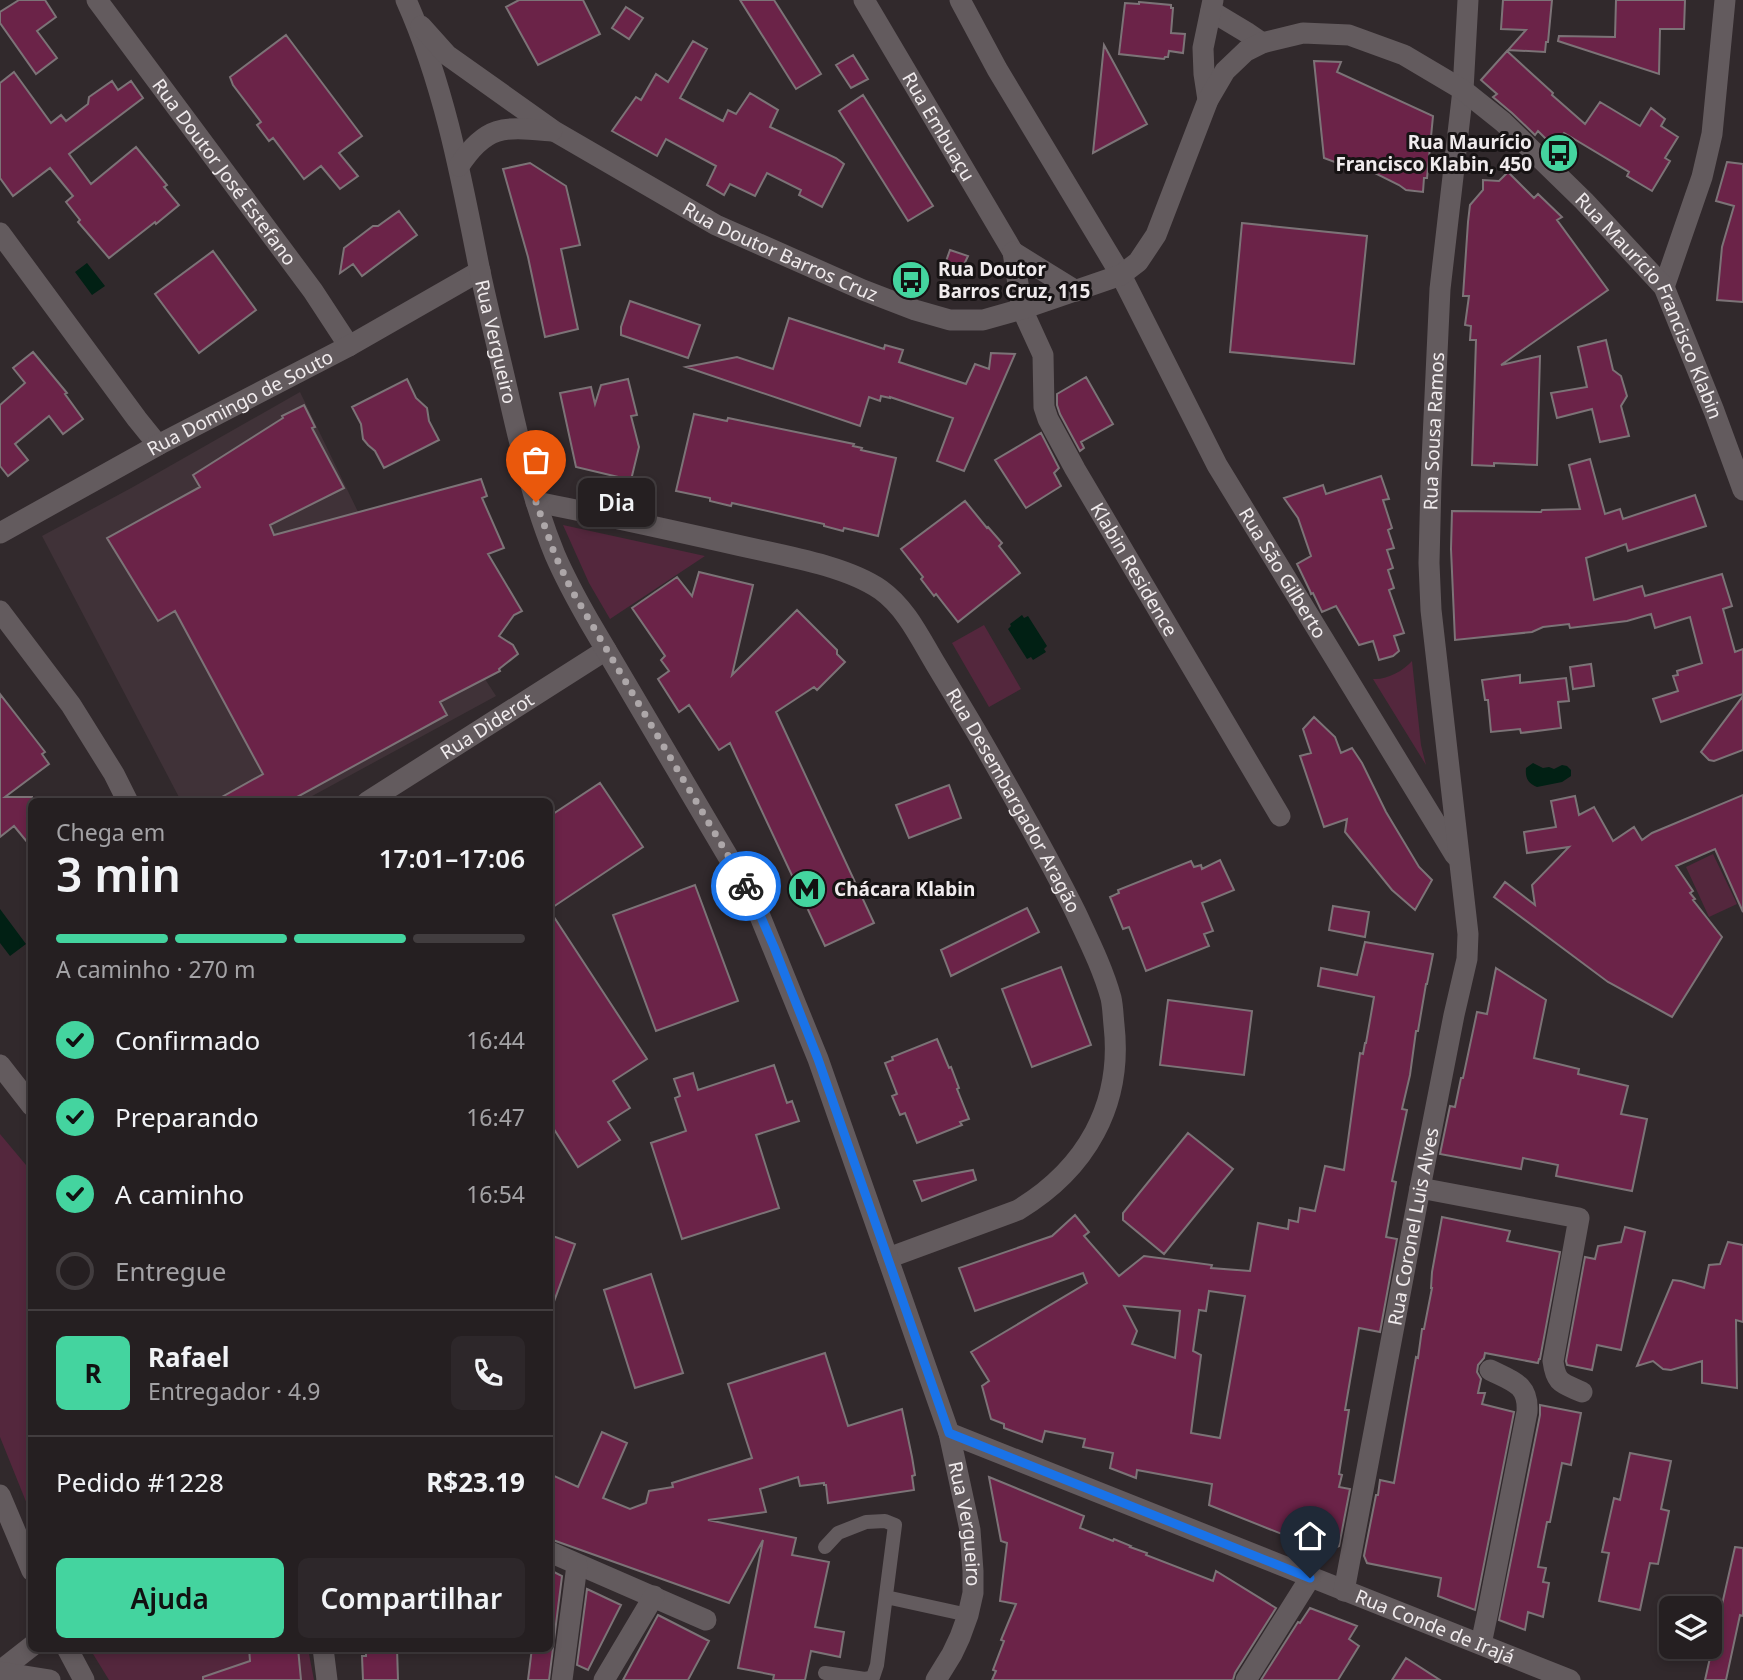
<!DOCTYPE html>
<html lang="pt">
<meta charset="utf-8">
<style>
:root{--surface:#251f21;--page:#2d272a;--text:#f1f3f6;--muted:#a3a2a5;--line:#423d3f;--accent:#44d49f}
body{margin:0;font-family:"Noto Sans",sans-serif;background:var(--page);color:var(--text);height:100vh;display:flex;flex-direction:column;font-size:26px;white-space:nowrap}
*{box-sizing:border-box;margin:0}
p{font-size:23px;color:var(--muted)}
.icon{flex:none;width:38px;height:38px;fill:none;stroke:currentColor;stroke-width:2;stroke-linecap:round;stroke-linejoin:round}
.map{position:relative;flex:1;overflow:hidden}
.side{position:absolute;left:28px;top:798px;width:525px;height:854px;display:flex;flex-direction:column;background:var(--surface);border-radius:10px;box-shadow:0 4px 10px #0003,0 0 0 2px var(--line)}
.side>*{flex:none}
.tools{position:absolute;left:1659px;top:1596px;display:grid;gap:14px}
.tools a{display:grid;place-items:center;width:63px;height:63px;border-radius:10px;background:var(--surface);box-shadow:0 4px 10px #0003,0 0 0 2px var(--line);font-size:35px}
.pin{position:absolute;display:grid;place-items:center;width:60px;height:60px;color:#fff;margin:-72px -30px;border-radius:50% 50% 50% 0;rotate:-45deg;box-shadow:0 0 7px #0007}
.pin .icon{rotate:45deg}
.courier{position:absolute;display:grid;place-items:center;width:70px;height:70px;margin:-35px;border:5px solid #1a73e8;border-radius:50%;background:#fff;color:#222;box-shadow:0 2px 9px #0007}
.bubble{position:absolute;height:49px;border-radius:10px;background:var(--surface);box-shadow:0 4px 10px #0003,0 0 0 2px var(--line);font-size:23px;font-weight:600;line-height:49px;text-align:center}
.overview em{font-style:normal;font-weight:600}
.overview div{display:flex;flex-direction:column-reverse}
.overview{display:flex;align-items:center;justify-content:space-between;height:119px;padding:0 28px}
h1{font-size:46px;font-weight:600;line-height:52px}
.bar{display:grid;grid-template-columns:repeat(4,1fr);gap:10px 7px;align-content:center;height:84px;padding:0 28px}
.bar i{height:9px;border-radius:5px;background:var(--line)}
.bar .active{background:var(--accent)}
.bar p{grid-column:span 4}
.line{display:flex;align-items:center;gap:18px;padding:0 28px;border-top:2px solid var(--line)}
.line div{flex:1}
.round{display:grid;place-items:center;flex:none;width:74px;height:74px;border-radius:10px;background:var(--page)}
ol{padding:0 28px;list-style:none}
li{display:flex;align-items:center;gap:21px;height:77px}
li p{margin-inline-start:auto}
li .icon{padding:7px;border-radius:50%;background:var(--accent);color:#111;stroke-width:4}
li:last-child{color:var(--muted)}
li i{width:38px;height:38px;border:4px solid var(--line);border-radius:50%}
.primary-button{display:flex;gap:14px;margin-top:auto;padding:14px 28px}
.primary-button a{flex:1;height:80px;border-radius:10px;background:var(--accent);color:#111;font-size:28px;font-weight:600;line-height:80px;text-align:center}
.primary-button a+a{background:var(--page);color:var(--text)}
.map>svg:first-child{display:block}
.built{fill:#403238}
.green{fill:#54273d}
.water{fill:#012014}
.building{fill:#6b2348;stroke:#7c7377;stroke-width:2;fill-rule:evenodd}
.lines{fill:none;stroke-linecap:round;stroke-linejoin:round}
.lane{stroke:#635b5e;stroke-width:14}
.street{stroke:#635b5e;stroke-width:21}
.secondary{stroke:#635b5e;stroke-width:21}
.done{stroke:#ada7a9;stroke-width:7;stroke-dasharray:0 12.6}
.route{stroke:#1a73e8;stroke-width:9}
.labels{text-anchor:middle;stroke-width:6;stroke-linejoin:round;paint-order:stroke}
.street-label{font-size:19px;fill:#f0ebed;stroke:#171314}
.poi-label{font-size:19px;font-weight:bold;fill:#f0ebed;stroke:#171314;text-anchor:start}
</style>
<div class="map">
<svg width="1743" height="1680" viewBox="0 0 1743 1680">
<rect width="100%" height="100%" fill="#31292c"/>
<!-- built -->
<path class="built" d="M300 392 404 607 430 594 496 696 303 801H181L42 536 133 487Z"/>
<!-- green -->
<path class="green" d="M563 525 705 556 610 619 589 583Z
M984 625 1021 689 989 707 952 643Z
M1412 661 1421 745 1426 765 1373 679C1387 680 1403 671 1412 661Z
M1713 854 1737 904 1709 917 1686 867Z
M0 1134 31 1171V1514L0 1437Z
M90 1649H308L314 1680H109Z"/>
<!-- water -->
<path class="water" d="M87 263 105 286 92 295 75 272Z
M1022 615 1024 618 1028 616 1047 646 1044 649 1046 652 1033 660 1031 657 1027 659 1008 629 1011 626 1010 624Z
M1533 763 1543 768 1549 767 1554 769 1562 765 1567 766 1571 770V776L1562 782 1537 787C1528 783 1525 778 1526 768Z
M0 909 26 944 10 956 0 943Z"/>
<!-- building -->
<path class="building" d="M19 0H45L56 17 37 31 57 58 36 74 0 23V12Z
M519 0H583L600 34 538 65 506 7Z
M740 0H774L821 74 796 89Z
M1503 0H1552L1548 42H1546L1545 52 1508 50 1526 30 1501 29Z
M1616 0H1685L1684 29H1660L1659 74 1558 41 1559 36 1615 37Z
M1139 2 1171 5V8H1173L1171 33 1185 34 1183 53 1169 51 1168 57H1165L1164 59 1119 54 1125 3 1139 4Z
M626 7 643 18 629 39 612 28Z
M286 35 362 136 339 153 358 176 340 189 321 166 304 179 273 138 269 141 257 125 261 122 233 85 230 77Z
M693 41 707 49 680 98 723 121 728 110 736 114 750 93 778 110 770 127 836 158 844 164 822 207 799 195 801 190 767 173 755 196 730 184 724 195 707 185 716 166 666 139 657 156 612 131 636 97 641 100 656 74 668 82Z
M1104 45 1147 124 1093 153Z
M1507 51 1553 93 1552 95 1585 124 1600 102 1640 126 1651 108 1665 119 1661 126 1678 137 1665 158 1670 161 1652 191 1627 176 1629 172 1564 133 1553 146 1538 131 1535 135 1512 113 1493 97 1497 94 1481 80Z
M853 55 868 79 851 88 836 65Z
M1314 61 1341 62 1337 72 1433 116 1427 178H1424L1423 192 1406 190 1399 185 1343 157 1340 164 1324 158Z
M14 72 51 123 61 115 66 121 88 104 89 97 112 81 118 90 131 81 143 98 69 154 91 184 136 147 167 185 164 187 179 205 156 224 155 222 109 258 78 222 80 220 66 202 73 196 50 168 13 196 0 178V83Z
M863 95 933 206 908 221 839 111Z
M1727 162 1743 164V302L1717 300 1722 247 1734 206 1716 201Z
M530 163 566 186 580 245 561 249 578 329 545 337 528 257 503 169Z
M1508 172 1534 198 1538 194 1562 217 1557 220 1608 290 1501 365 1540 356 1537 465 1494 463V466L1472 465 1476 340H1470L1471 326 1465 325 1469 296H1463L1468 222 1470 205 1483 190V180L1499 181Z
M399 211 417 235 362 276 353 264 340 273 344 248 373 226H378Z
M1242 223 1367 236 1354 364 1230 352Z
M950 250 968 256 960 273 944 267Z
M213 251 256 310 199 353 155 294Z
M630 301 700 325 688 358 621 335V327Z
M789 318 884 349 885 345 903 350 899 362 966 384 975 364 989 369 991 353 1015 354 964 471 937 461 953 418 890 397V398L881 396 880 401 869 397 860 426 686 367 737 357 773 369Z
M1606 340 1613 370 1621 376 1627 396 1621 406 1629 436 1600 442 1592 409 1557 418 1551 393 1587 387 1578 347Z
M33 352 67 393 65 394 83 419 63 434 49 416 15 444 28 460 8 476 0 466V405L25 383 13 368Z
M1086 377 1113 424 1081 442 1084 448 1080 451 1060 414 1057 405V394Z
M407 379 416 398 427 408 429 421 439 440 384 468 375 451 368 445 363 439 361 424 352 407Z
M628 379 637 415 631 416 639 447 631 480 576 467 560 393 591 387 595 404 601 385Z
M304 405 315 427 312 428 344 488 270 525 274 535 481 479 487 496 482 498 504 548 488 554 522 611 514 615 499 636 513 645 518 654 499 669 500 671 440 702 447 715 288 802H213L263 774 175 611 158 621 107 538 200 487 193 475 283 418 282 416Z
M694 414 727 421 728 418 854 444 853 446 862 448 861 450 896 458 878 536 844 528 843 531 824 526V524L732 503 731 506 710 501V498L676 491Z
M1041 433 1059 468 1054 473 1061 486 1026 508 995 460Z
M1590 459 1605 514 1620 509 1623 519 1695 495 1706 526 1628 551 1626 544 1586 558 1594 600 1642 586 1645 596 1722 574 1732 606 1723 609 1735 652 1743 649V694L1661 722 1653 699 1678 691 1673 676 1678 675 1677 671 1702 663 1690 617 1655 628 1651 614 1627 621 1570 628 1569 624 1543 627 1532 632 1455 640 1451 549 1452 511 1541 512 1542 510 1580 509 1569 465Z
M1381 476 1389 499 1383 500 1392 528 1388 530 1394 548 1387 550 1393 568 1388 570 1394 588 1389 590 1404 633 1394 636 1399 651 1393 656 1379 660 1373 641 1359 645 1336 606 1322 612 1313 593 1311 594 1310 591 1297 564 1311 556 1298 518 1284 498 1323 485 1326 494Z
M965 501 987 528 988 527 1002 543 999 546 1020 573 958 622 936 594 934 596 921 579 923 577 901 549Z
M699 572 753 585 732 675 797 610 837 650V654L845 662 817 690 814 687 776 712 874 923 825 946 730 743 719 750 689 705 679 712 658 679 669 671 661 660 665 656 632 608 677 577 692 596Z
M1591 664 1594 686 1573 689 1570 667Z
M1520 675V683L1566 678 1569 701 1558 702 1561 728 1521 733 1520 729 1491 732 1488 700H1485L1482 680Z
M0 694 35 739 45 752 42 754 49 764 5 797H32V848L14 826 0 837Z
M1743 696V750L1714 761 1709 760 1701 752Z
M1314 717 1335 737 1341 753 1352 748 1362 763 1386 812 1419 867 1432 880 1415 910 1392 890 1345 832 1347 819 1324 827 1300 756 1311 753 1303 729Z
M600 783 643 847 550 909V816Z
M949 785 961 818 909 838 896 805Z
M1743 795V912L1715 849 1676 866 1693 891 1690 893 1695 899 1693 900 1722 937 1672 1017 1608 982 1494 897 1505 882 1535 905 1532 885 1569 847 1527 853 1524 832 1556 827 1551 801 1575 796 1579 815 1594 807 1613 841 1634 827 1642 840 1652 833Z
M1220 860 1234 890 1202 903 1213 931 1204 934 1209 946 1146 971 1129 927 1123 929 1110 897 1119 893 1118 890 1191 861 1194 867 1201 865 1202 869Z
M695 885 738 1001 656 1031 613 915Z
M1333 906 1369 912 1365 937 1329 930Z
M1027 908 1039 932 951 976 941 950Z
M550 911 647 1059 613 1081 630 1108 608 1122 620 1140 578 1167 550 1123Z
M1365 942 1433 954 1427 984H1426L1418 1031H1416L1410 1075 1402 1109 1407 1110 1392 1181 1396 1182 1386 1237 1397 1239 1380 1332 1359 1328 1345 1410H1349L1339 1474 1342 1475 1339 1487 1350 1489 1339 1546 1327 1552 1209 1505 1212 1484 1137 1470 1136 1478 1110 1468 1113 1453 1083 1447 1085 1439 1045 1431 1042 1442 1004 1428V1424L991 1419 982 1386 989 1381 971 1352 1087 1283 1083 1273 975 1311 959 1268 1052 1236 1075 1215 1089 1232 1084 1236 1119 1276 1144 1256 1212 1265 1211 1268 1250 1271 1258 1223 1288 1229 1289 1220 1298 1222 1300 1208 1315 1211 1325 1166 1344 1170 1360 1053 1363 1054 1365 1043H1366L1374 997 1318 986 1321 968 1357 975ZM1209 1291 1245 1296 1220 1438 1191 1433 1201 1355 1193 1351 1199 1310 1206 1311ZM1124 1306 1180 1311 1175 1358 1132 1344 1137 1331Z
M1061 967 1091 1045 1032 1067 1002 989Z
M1496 968 1546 1000 1534 1058 1579 1069 1578 1074 1628 1086 1621 1114 1647 1119 1632 1191 1556 1176 1558 1165 1523 1158 1521 1169 1440 1154 1450 1106 1455 1107 1461 1078H1463L1477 1012 1487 1014Z
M1168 1000 1252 1011 1244 1075 1160 1065Z
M937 1039 949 1068 951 1067 959 1088 957 1089 969 1119 960 1122 962 1125 917 1143 905 1113 900 1115 892 1096 897 1094 885 1063 893 1060 892 1057Z
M774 1065 787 1103 792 1101 799 1121 756 1135 779 1208 682 1239 651 1143 686 1131 675 1098 680 1096 674 1079 693 1073 698 1090Z
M1188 1133 1233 1169 1164 1254 1123 1220V1213Z
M973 1170 976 1180 922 1201 914 1181Z
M1442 1217 1510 1231 1507 1241 1560 1252 1540 1359H1539L1538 1363 1485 1353 1484 1358 1478 1365 1477 1372 1481 1379 1478 1393H1485L1482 1404 1514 1412 1475 1610 1438 1596 1441 1578 1367 1563 1364 1556 1376 1495H1378L1380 1480 1394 1483 1416 1357 1418 1358 1422 1329H1424L1432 1288H1431L1432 1272Z
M1625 1227 1645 1232 1621 1350 1597 1345 1592 1370 1567 1365 1566 1361 1585 1257 1595 1259 1598 1246 1621 1242Z
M550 1235 575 1244 552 1307H550Z
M1728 1242 1743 1245V1322L1736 1320 1737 1388 1702 1383V1361L1671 1370 1663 1369 1653 1361 1637 1366 1673 1280 1681 1281 1704 1288 1709 1265 1720 1264Z
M651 1274 683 1373 635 1388 604 1290Z
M825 1353 848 1426 902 1409 912 1457 915 1475 912 1476 914 1490 828 1503 826 1485H824V1483L800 1486 798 1477 760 1489 766 1512 708 1520 796 1538 792 1555 829 1562 815 1627 844 1632 840 1657 811 1651 805 1680H773L774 1675 738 1668 763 1540 729 1603 550 1539V1474L578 1487 602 1432 627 1443 603 1498 630 1509 646 1503 649 1491 673 1487 672 1483 752 1458 728 1384Z
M1540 1405 1581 1413 1571 1465 1562 1463 1550 1522H1547L1538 1567 1546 1568 1543 1582 1549 1583 1543 1617 1528 1612 1525 1630 1499 1620 1540 1415Z
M1630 1453 1671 1461 1661 1509 1669 1511 1658 1564 1650 1563 1640 1610 1599 1601 1609 1553 1602 1552 1614 1498 1620 1500Z
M989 1477 1084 1516 1080 1528 1113 1541 1114 1539 1131 1546 1130 1547 1147 1553 1146 1555 1213 1581 1216 1571 1276 1608 1235 1673 1233 1680H992L996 1671 993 1670 1004 1641 1001 1640 1016 1604 1000 1601 1007 1543 1001 1541Z
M1735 1547 1743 1548V1616L1740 1615 1726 1680H1705Z
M550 1570 562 1576 549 1680H528L532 1648H550Z
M587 1589 621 1605 588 1670 577 1665Z
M1310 1608 1357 1626 1349 1639 1359 1646 1338 1680H1261L1298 1622 1300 1623Z
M658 1615 709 1641 688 1680H623Z
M249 1648H298L301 1680H203V1677L250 1661Z
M366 1648H397L398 1680H363L362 1656H366Z
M1406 1658 1440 1680H1392Z"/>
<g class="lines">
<!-- lane -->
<path class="lane" d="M825 1547 838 1533 866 1522 885 1521 895 1525 877 1665 873 1677 865 1679 825 1673
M886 1597 968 1615"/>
<!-- street -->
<g class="street">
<path id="s1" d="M97 0 313 291 349 346"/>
<path id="s2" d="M864 0 1013 252 1022 309 1043 355 1044 407 1048 419 1075 469 1280 816"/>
<path id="s3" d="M960 0 997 69 1121 275 1217 465 1455 855"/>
<path d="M1211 11 1246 32 1262 43"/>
<path d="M1208 100 1204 74 1203 48 1213 0"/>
<path d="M0 233 137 419 158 445"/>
<path d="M1013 252 1076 291"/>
<path d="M1664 287 1702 177 1712 134 1725 0"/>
<path id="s4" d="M536 502C603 515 670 530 737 545 780 555 845 565 881 590 906 608 920 638 935 663 953 693 971 722 988 752 1018 805 1049 858 1076 913 1089 941 1103 969 1111 998 1113 1007 1113 1016 1114 1025 1123 1105 1086 1169 1018 1210L888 1258"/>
<path id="s5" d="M0 533 158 445 349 346 480 271"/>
<path d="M0 611 71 705 114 774 128 802"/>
<path id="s6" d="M367 802 606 650"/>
<path d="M0 1065 32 1106"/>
<path d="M1420 1188 1579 1218 1553 1361C1556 1384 1562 1383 1582 1392"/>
<path id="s7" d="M949 1433 1570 1680"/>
<path d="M0 1495 32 1571"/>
<path d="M550 1552 706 1620"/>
<path id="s8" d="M1344 1591 1420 1188 1454 1015 1467 959 1468 934 1431 610 1429 563 1431 482 1440 289 1463 90 1468 0"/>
<path d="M1481 1644 1488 1611 1527 1412C1529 1384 1512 1381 1490 1370"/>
<path d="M67 1648 84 1680"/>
<path d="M323 1648 327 1680"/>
<path d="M0 1671 32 1646"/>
<path d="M0 1672 50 1680"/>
<path d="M562 1680 577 1565"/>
<path d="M604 1680 654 1596"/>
<path d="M1246 1680 1310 1578"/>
</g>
<!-- secondary -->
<g class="secondary">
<path id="s9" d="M406 0C444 85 461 176 479 267 488 310 499 353 509 397 521 450 534 504 555 555 565 578 577 600 589 621L753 899 818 1059 949 1433 970 1530 973 1571V1593L968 1615 960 1637 952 1654 936 1680"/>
<path id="s10" d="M421 26 447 55 554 131 716 225 863 290 915 310 950 320H983L1022 309 1121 275 1138 262 1156 235 1208 100 1225 71 1246 51 1262 43 1303 33 1349 35 1404 55 1463 90 1503 122 1584 201 1664 287 1714 411 1743 490"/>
<path d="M459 166C487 123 506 127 552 131"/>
</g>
</g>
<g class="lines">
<!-- done -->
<path class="done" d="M536 502 555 555 571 589 746 886"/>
<!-- route -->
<path class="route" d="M746 886 753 899 774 947 818 1059 949 1433 1310 1578"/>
</g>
<!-- icons -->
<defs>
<g id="bus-disc" transform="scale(2.0125)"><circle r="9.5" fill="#44d49f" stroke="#171314"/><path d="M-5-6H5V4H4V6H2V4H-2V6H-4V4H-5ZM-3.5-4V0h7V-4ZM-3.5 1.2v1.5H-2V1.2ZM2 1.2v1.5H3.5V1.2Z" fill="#111"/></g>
<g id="metro-disc" transform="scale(2.0125)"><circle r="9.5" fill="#44d49f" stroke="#171314"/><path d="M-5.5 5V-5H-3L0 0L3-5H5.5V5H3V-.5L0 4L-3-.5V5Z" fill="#111"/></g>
</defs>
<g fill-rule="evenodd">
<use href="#bus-disc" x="1559" y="153"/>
<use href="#bus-disc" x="911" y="280"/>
<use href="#metro-disc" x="807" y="889"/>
</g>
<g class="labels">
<!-- street labels -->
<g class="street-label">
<text dy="7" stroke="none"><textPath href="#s2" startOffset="147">Rua Embuaçu</textPath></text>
<text dy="7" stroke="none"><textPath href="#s1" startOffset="214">Rua Doutor José Estefano</textPath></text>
<text dy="7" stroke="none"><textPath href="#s10" startOffset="427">Rua Doutor Barros Cruz</textPath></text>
<text dy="7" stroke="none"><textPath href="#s10" startOffset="1573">Rua Maurício Francisco Klabin</textPath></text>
<text dy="7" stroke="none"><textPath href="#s9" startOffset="354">Rua Vergueiro</textPath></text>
<text dy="7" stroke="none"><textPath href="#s5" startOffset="273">Rua Domingo de Souto</textPath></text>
<text dy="7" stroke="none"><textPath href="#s8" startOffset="1174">Rua Sousa Ramos</textPath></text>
<text dy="7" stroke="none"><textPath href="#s2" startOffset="639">Klabin Residence</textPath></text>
<text dy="7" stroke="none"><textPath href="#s3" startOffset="658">Rua São Gilberto</textPath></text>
<text dy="7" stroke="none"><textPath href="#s6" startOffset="142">Rua Diderot</textPath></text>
<text dy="7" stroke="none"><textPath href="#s4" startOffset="607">Rua Desembargador Aragão</textPath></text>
<text dy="7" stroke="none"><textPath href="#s8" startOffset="371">Rua Coronel Luis Alves</textPath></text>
<text dy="7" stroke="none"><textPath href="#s9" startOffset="1634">Rua Vergueiro</textPath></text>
<text dy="7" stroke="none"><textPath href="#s7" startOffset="523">Rua Conde de Irajá</textPath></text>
</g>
<!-- poi labels -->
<g class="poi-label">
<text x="1532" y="149" text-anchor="end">Rua Maurício<tspan x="1532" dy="22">Francisco Klabin, 450</tspan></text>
<text x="938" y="276">Rua Doutor<tspan x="938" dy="22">Barros Cruz, 115</tspan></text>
<text x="834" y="896">Chácara Klabin</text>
</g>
</g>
</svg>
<div class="tools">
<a><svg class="icon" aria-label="layers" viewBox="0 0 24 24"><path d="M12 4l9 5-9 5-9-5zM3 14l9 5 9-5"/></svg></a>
</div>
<div class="pin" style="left:536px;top:502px;background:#ea580c"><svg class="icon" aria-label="bag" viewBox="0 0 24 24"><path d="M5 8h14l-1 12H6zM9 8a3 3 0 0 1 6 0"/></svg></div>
<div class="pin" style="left:1310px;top:1578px;background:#1f2937"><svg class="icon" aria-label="home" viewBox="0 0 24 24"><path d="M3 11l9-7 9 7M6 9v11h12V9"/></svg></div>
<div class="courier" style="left:746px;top:886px"><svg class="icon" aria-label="bike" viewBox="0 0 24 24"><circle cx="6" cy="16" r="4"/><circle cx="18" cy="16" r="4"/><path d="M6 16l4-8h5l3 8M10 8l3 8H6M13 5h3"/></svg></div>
<div class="bubble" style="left:578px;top:478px;width:77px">Dia</div>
<section class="side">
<div class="overview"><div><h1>3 min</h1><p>Chega em</p></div><em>17:01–17:06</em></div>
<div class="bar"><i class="active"></i><i class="active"></i><i class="active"></i><i></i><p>A caminho · 270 m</p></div>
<ol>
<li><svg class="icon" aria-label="check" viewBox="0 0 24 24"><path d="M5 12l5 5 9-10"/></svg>Confirmado<p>16:44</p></li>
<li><svg class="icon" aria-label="check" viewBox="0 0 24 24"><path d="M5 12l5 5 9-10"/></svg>Preparando<p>16:47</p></li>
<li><svg class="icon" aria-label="check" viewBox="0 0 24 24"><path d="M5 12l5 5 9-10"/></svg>A caminho<p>16:54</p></li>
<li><i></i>Entregue</li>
</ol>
<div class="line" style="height:126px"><b class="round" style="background:var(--accent);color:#111">R</b><div><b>Rafael</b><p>Entregador · 4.9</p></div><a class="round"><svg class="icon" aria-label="phone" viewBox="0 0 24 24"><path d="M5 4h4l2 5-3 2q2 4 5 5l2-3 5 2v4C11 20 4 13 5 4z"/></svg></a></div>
<div class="line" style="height:91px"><div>Pedido #1228</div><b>R$23.19</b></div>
<div class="primary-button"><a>Ajuda</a><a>Compartilhar</a></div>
</section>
</div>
